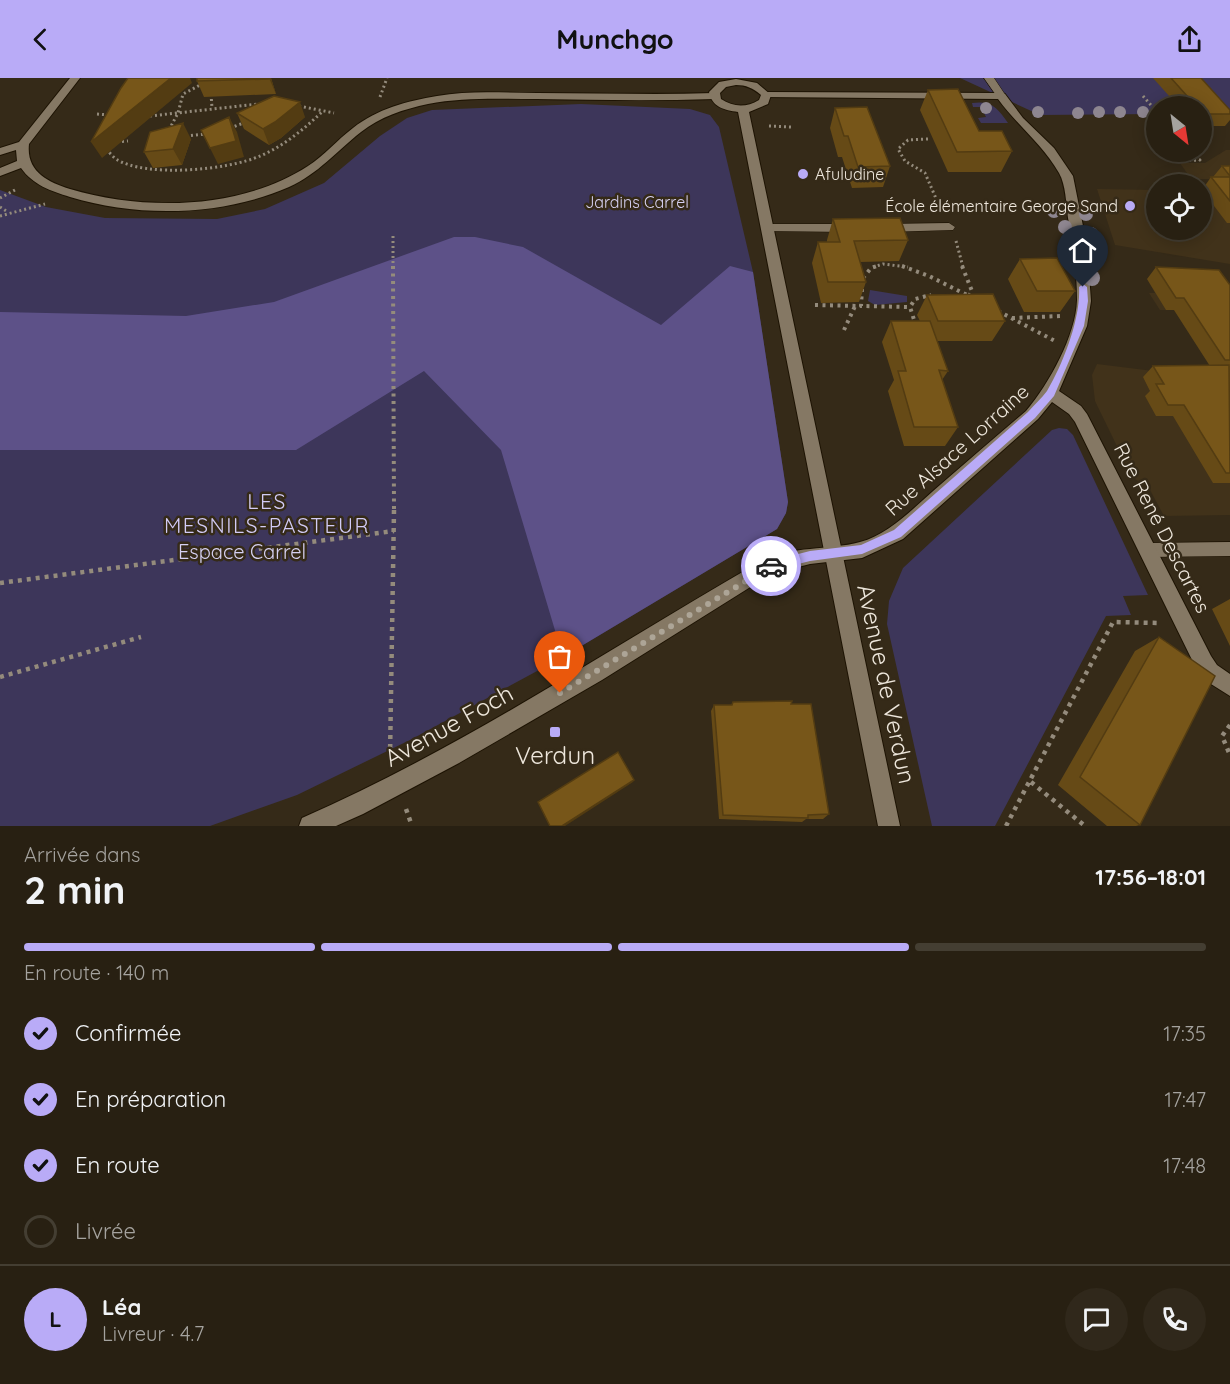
<!DOCTYPE html>
<html lang="fr">
<meta charset="utf-8">
<style>
:root{--surface:#282012;--page:#30281b;--text:#f1f3f6;--muted:#a5a39f;--line:#443e32;--accent:#b9abf7}
body{margin:0;font-family:Quicksand,sans-serif;background:var(--page);color:var(--text);height:100vh;display:flex;flex-direction:column;font-size:22px;white-space:nowrap}
*{box-sizing:border-box;margin:0}
p{font-size:20px;color:var(--muted)}
.icon{flex:none;width:33px;height:33px;fill:none;stroke:currentColor;stroke-width:2;stroke-linecap:round;stroke-linejoin:round}
.map{position:relative;height:748px;overflow:hidden}
.drawer{display:flex;flex-direction:column;background:var(--surface);flex:1}
.drawer>*{flex:none}
.needle{width:39px;rotate:150deg}
.buttons{position:absolute;left:1146px;top:18px;display:grid;gap:12px}
.buttons a{display:grid;place-items:center;width:66px;height:66px;border-radius:50%;background:var(--surface);box-shadow:0 3px 15px #0003,0 0 0 2px var(--line);font-size:30px}
.pin{position:absolute;display:grid;place-items:center;width:51px;height:51px;color:#fff;margin:-62px -26px;border-radius:50% 50% 50% 0;rotate:-45deg;box-shadow:0 0 6px #0007}
.pin .icon{rotate:45deg}
.courier{position:absolute;display:grid;place-items:center;width:60px;height:60px;margin:-30px;border:4px solid #b9abf7;border-radius:50%;background:#fff;color:#222;box-shadow:0 2px 8px #0007}
.head em{font-style:normal;font-weight:700}
.head div{display:flex;flex-direction:column-reverse}
.head{display:flex;align-items:center;justify-content:space-between;height:102px;padding:0 24px}
h1{font-size:39px;font-weight:700;line-height:45px}
.bar{display:grid;grid-template-columns:repeat(4,1fr);gap:9px 6px;align-content:center;height:72px;padding:0 24px}
.bar i{height:8px;border-radius:4px;background:var(--line)}
.bar .current{background:var(--accent)}
.bar p{grid-column:span 4}
.line{display:flex;align-items:center;gap:15px;padding:0 24px;border-top:2px solid var(--line)}
.line div{flex:1}
.round{display:grid;place-items:center;flex:none;width:63px;height:63px;border-radius:32px;background:var(--page)}
ol{padding:0 24px;list-style:none}
li{display:flex;align-items:center;gap:18px;height:66px}
li p{margin-inline-start:auto}
li .icon{padding:6px;border-radius:50%;background:var(--accent);color:#111;stroke-width:4}
li:last-child{color:var(--muted)}
li i{width:33px;height:33px;border:3px solid var(--line);border-radius:50%}
header{display:flex;justify-content:space-between;align-items:center;height:78px;padding:0 24px;background:var(--accent);color:#111;font-size:27px;font-weight:700}
.map>svg:first-child{display:block}
.built{fill:#41321a}
.green{fill:#3d365a}
.forest{fill:#5d5188}
.lines{fill:none;stroke-linecap:round;stroke-linejoin:round}
.service-casing{stroke:#1d1303;stroke-width:1}
.minor-casing{stroke:#1d1303;stroke-width:2}
.tertiary-casing{stroke:#1d1303;stroke-width:2}
.path-far2{stroke:#948b7c;stroke-width:3;stroke-dasharray:2 3;stroke-linecap:butt}
.path-far1{stroke:#948b7c;stroke-width:4;stroke-dasharray:3 4.5;stroke-linecap:butt}
.path{stroke:#948b7c;stroke-width:4.5;stroke-dasharray:4 5;stroke-linecap:butt}
.service{fill:#857864;fill-rule:evenodd}
.minor{fill:#857864;fill-rule:evenodd}
.tertiary{fill:#857864;fill-rule:evenodd}
.tree{fill:#8e8690}
.wall{fill:#664a16}
.shaded-wall{fill:#533c12}
.building{fill:#775619;stroke:#533c12;stroke-width:1.5}
.route{fill:#b9abf7}
.done{stroke:#ada597;stroke-width:6;stroke-dasharray:0 10.8}
.poi-dot{fill:#b9abf7;stroke:#352a18;stroke-width:2}
.labels{text-anchor:middle;stroke-width:5;stroke-linejoin:round;paint-order:stroke}
.far-poi-label{font-size:16px;fill:#eee7dc;stroke:#352a18;text-anchor:start}
.far-park-label{font-size:16px;fill:#d6d1f3;stroke:#352a18}
.street-label{font-size:20px;fill:#eee7dc;stroke:#352a18}
.park-label{font-size:20px;fill:#d6d1f3;stroke:#352a18}
.neighbourhood-label{font-size:21px;letter-spacing:1.5px;fill:#d2cbf6;stroke:#352a18}
.near-street-label{font-size:24px;fill:#eee7dc;stroke:#352a18}
.near-poi-label{font-size:24px;fill:#eee7dc;stroke:#352a18}
</style>
<header><svg class="icon" aria-label="back" viewBox="0 0 24 24"><path d="M15 5l-7 7 7 7"/></svg>Munchgo<svg class="icon" aria-label="share" viewBox="0 0 24 24"><path d="M12 15V3M7 8l5-5 5 5M5 13v7h14v-7"/></svg></header>
<div class="map">
<svg width="1230" height="748" viewBox="0 0 1230 748">
<rect width="100%" height="100%" fill="#352a18"/>
<!-- built -->
<path class="built" d="M1226 72H1230V186L1115 167 1097 111 1156 112V152H1202V112L1212 101H1191L1180 85H1205Z
M1147 201H1177L1230 225V437L1164 438 1149 410 1132 399 1095 323 1092 297 1097 286 1218 301 1174 232H1160L1149 215H1155Z"/>
<!-- green -->
<path class="green" d="M960 0H1230V35L1202 28H1156V36L1040 37Z
M972 25C991 22 998 30 1008 45H981L978 40 986 39 981 29H973Z
M581 26 690 31 710 37 719 49 753 194 788 424 786 435 777 451 563 579 412 661 297 717 210 748H0V112L46 129 105 140 217 141 265 131 324 105 380 58 407 40 432 32Z
M870 212 907 218V224L875 227 868 223Z
M1059 350 1067 351 1073 357 1148 517 1123 518 1131 537 1106 538 995 748H932L887 546 889 523 903 490 1052 352Z"/>
<!-- forest -->
<path class="forest" d="M454 159H475L523 169 661 247 730 188 753 194 788 424 786 435 777 451 563 579 501 372 424 293 296 372H0V234L186 238 274 224Z"/>
<g class="lines">
<!-- service casing -->
<g class="service-casing">
<path id="service" d="M984 0H994L1006 18 1004 20H998Z
M949 145 955 149 953 152 885 154 879 150 885 146Z
M768 146H849L855 150 849 154 764 153V147Z
M1230 464V478L1149 479 1143 477 1141 472 1143 467 1149 465Z"/>
</g>
<!-- minor casing -->
<g class="minor-casing">
<path id="minor" d="M70 0H80L29 66C26 93 47 104 70 111 145 133 240 132 308 88 324 78 337 62 353 50 377 31 407 23 437 18 470 12 504 15 537 15 596 15 655 17 714 15L719 18 714 21C655 23 596 22 537 21 500 21 463 19 428 26 404 31 380 39 361 54 337 73 318 96 289 109 223 138 139 140 70 119 51 113 33 107 21 90L0 98V90L17 83 16 72 0 77V70L19 64Z
M766 14 1001 15 1005 16 1023 40 1054 70 1073 98 1087 168 1091 223 1087 248 1059 313 1081 328 1087 336 1211 578 1217 587 1230 596V618L1203 601 1197 592 1075 344 1069 336 1052 324 1038 341 903 461 862 480 810 486 771 496 602 602 459 685 363 736 336 748H299L302 740C462 670 607 572 758 485 788 467 827 473 860 464 891 456 916 427 940 407 969 382 998 357 1026 333 1049 306 1076 257 1077 222 1077 194 1073 166 1068 140 1066 126 1066 107 1059 95 1043 67 1017 47 998 21L762 19 761 17Z"/>
</g>
<!-- tertiary casing -->
<g class="tertiary-casing">
<path id="tertiary" d="M736 1 757 5 771 17 768 26 749 34 900 748H878L738 34C724 32 712 29 709 14L719 4ZM736 7C746 7 753 10 761 17L759 22C746 30 733 29 721 21L720 15 726 9Z"/>
</g>
<!-- path-far2 -->
<path class="path-far2" d="M211 16 212 30
M1143 18 1156 33
M380 19 387 0
M299 28 334 35
M97 36 109 37
M150 38 258 26
M769 48 791 49
M230 50 246 44
M169 52 178 35 183 16 202 6
M186 58 206 56
M928 61 908 62 898 71 905 83 925 95 941 132
M117 64 128 63
M106 71C109 74 112 78 116 81 145 100 229 92 260 78 284 68 304 51 323 33
M1174 83 1200 82 1192 74
M0 120 15 112
M0 129 8 134
M0 138 45 126
M393 158V189
M956 163 963 189
M873 189 883 186 908 189"/>
<!-- path-far1 -->
<path class="path-far1" d="M393 188 394 433
M902 188 929 198 969 218
M962 188 972 213 969 218 973 219
M863 200 871 190 877 188
M862 211 861 228 910 229
M815 227 861 228
M998 233 1055 263
M1012 240 1061 238
M916 248 910 229 915 221 931 217
M844 252 855 228"/>
<!-- path -->
<path class="path" d="M0 505 394 453
M0 599 141 559
M1230 647 1222 658 1230 677
M390 679 394 432
M1031 704 1085 748
M406 731 412 748
M1006 748 1113 544 1159 545"/>
<!-- service -->
<use href="#service" class="service"/>
<!-- minor -->
<use href="#minor" class="minor"/>
<!-- tertiary -->
<use href="#tertiary" class="tertiary"/>
</g>
<!-- trees -->
<g class="tree">
<circle cx="986" cy="30" r="6"/>
<circle cx="1038" cy="34" r="6"/>
<circle cx="1099" cy="34" r="6"/>
<circle cx="1120" cy="34" r="6"/>
<circle cx="1143" cy="34" r="6"/>
<circle cx="1078" cy="35" r="6"/>
<circle cx="1054" cy="133" r="7"/>
<circle cx="1086" cy="136" r="7"/>
<circle cx="1065" cy="149" r="7"/>
<circle cx="1091" cy="156" r="7"/>
<circle cx="1091" cy="180" r="8"/>
<circle cx="1092" cy="200" r="8"/>
</g>
<!-- wall -->
<path class="wall" d="M197 0H271L276 16 204 19 197 3Z
M1153 0H1201L1230 32V42L1225 48H1202V28H1178Z
M928 12 979 53 1012 73 1001 94H948L920 32Z
M835 30 890 88 883 109 852 110 842 79H838L830 50Z
M237 35 305 39 281 60 269 67 244 51Z
M191 61 182 87 153 90 144 74Z
M1222 88H1230V145H1227L1202 112 1211 99H1213Z
M833 141 908 162 899 183 860 184 866 204 859 224 821 225 812 185 818 164H827V162Z
M1020 181 1075 213 1060 234H1024L1008 201Z
M1156 189 1230 207V405H1213L1173 338H1156L1145 318 1150 313 1143 299 1153 288H1210L1174 232H1166L1147 201Z
M927 217 1005 243 992 263H937L948 293 942 302 958 349 945 368H904L888 313 894 302 882 264 891 243H920L917 237Z
M1230 521V568L1212 531Z
M1159 559 1140 747 1136 748H1107L1058 707 1135 573Z
M733 624 791 626 829 736 823 741H806L802 744 719 741 711 633 714 627H731Z"/>
<!-- shaded-wall -->
<path class="shaded-wall" d="M171 0H190L192 5 102 80 91 64Z
M269 0H271L276 16Z
M300 24 305 39 281 60 269 67 263 51Z
M229 39 237 54 244 79 218 86 210 70Z
M183 45 191 61 182 87 173 71Z
M634 702 633 704 565 748H562Z"/>
<!-- building -->
<path class="building" d="M128 0H171L91 64 121 10Z
M197 0H269V1L197 3Z
M1171 0H1201L1230 32V36H1204L1202 34V28H1196Z
M958 11 979 53H1002L1012 73 957 74 928 12Z
M274 18 300 24 275 44 263 51 237 35Z
M867 29 890 88 858 89 848 58H844L835 30Z
M229 39 236 63 210 70 201 52Z
M183 45 173 71 144 74 150 54Z
M1222 88H1230V98Z
M1211 99H1230V123Z
M900 140 908 162 854 163 866 204H828L818 164H840L833 141Z
M1057 180 1075 213H1037L1020 181Z
M1156 189 1219 192 1230 207V282H1225L1184 220H1176Z
M993 216 1005 243H938L927 217Z
M891 243H930L948 293 939 292 958 349H914L898 293H906Z
M1229 287 1230 395H1226L1184 327H1168L1156 306H1164L1153 288Z
M1159 559 1215 598 1140 747 1080 699Z
M792 623 791 626H811L829 736 808 737V740L723 737 714 627H732L733 624Z
M618 674 634 702 562 748H550L538 724Z"/>
<!-- route -->
<path class="route" d="M1083 206 1087 209 1088 223 1084 248 1054 318 1035 340 901 459 862 476 810 483 771 493 767 491 766 488 771 483 810 473 861 467 894 452 1028 334C1034 327 1042 320 1047 313 1063 286 1081 240 1079 209Z"/>
<g class="lines">
<!-- done -->
<path class="done" d="M560 615 771 488"/>
</g>
<!-- markers -->
<g class="poi-dot">
<circle cx="803" cy="96" r="6"/>
<circle cx="1130" cy="128" r="6"/>
<rect x="549" y="648" width="12" height="12" rx="3"/>
</g>
<g class="labels">
<!-- far-poi labels -->
<g class="far-poi-label">
<text x="815" y="102">Afuludine</text>
<text x="1118" y="134" text-anchor="end">École élémentaire George Sand</text>
</g>
<!-- far-park labels -->
<g class="far-park-label">
<text x="637" y="130">Jardins Carrel</text>
</g>
<!-- street labels -->
<g class="street-label">
<text transform="translate(957 372) rotate(-42)" y="7">Rue Alsace Lorraine</text>
<text transform="translate(1162 450) rotate(63)" y="7">Rue René Descartes</text>
</g>
<!-- park labels -->
<g class="park-label">
<text x="242" y="481">Espace Carrel</text>
</g>
<!-- neighbourhood labels -->
<g class="neighbourhood-label">
<text x="267" y="431">LES<tspan x="267" dy="24">MESNILS-PASTEUR</tspan></text>
</g>
<!-- near-street labels -->
<g class="near-street-label">
<text transform="translate(886 606) rotate(78)" y="8">Avenue de Verdun</text>
<text transform="translate(449 648) rotate(-29)" y="8">Avenue Foch</text>
</g>
<!-- near-poi labels -->
<g class="near-poi-label">
<text x="555" y="686">Verdun</text>
</g>
</g>
</svg>
<div class="buttons">
<a><svg class="needle" viewBox="-14 -14 28 28"><path d="M0-13l5 13h-10z" fill="#e53935"/><path d="M0 13l5-13h-10z" fill="#a5a39f"/></svg></a>
<a><svg class="icon" aria-label="locate" viewBox="0 0 24 24"><circle cx="12" cy="12" r="6"/><path d="M12 2v4M12 18v4M2 12h4M18 12h4"/></svg></a>
</div>
<div class="pin" style="left:560px;top:615px;background:#ea580c"><svg class="icon" aria-label="bag" viewBox="0 0 24 24"><path d="M5 8h14l-1 12H6zM9 8a3 3 0 0 1 6 0"/></svg></div>
<div class="pin" style="left:1083px;top:209px;background:#1f2937"><svg class="icon" aria-label="home" viewBox="0 0 24 24"><path d="M3 11l9-7 9 7M6 9v11h12V9"/></svg></div>
<div class="courier" style="left:771px;top:488px"><svg class="icon" aria-label="car" viewBox="0 0 24 24"><path d="M5 17H2v-5l4-1 3-4h7l3 4 3 1v5h-3M9 17h6M6 11h13"/><circle cx="7" cy="17" r="2"/><circle cx="17" cy="17" r="2"/></svg></div>
</div>
<section class="drawer">
<div class="head"><div><h1>2 min</h1><p>Arrivée dans</p></div><em>17:56–18:01</em></div>
<div class="bar"><i class="current"></i><i class="current"></i><i class="current"></i><i></i><p>En route · 140 m</p></div>
<ol>
<li><svg class="icon" aria-label="check" viewBox="0 0 24 24"><path d="M5 12l5 5 9-10"/></svg>Confirmée<p>17:35</p></li>
<li><svg class="icon" aria-label="check" viewBox="0 0 24 24"><path d="M5 12l5 5 9-10"/></svg>En préparation<p>17:47</p></li>
<li><svg class="icon" aria-label="check" viewBox="0 0 24 24"><path d="M5 12l5 5 9-10"/></svg>En route<p>17:48</p></li>
<li><i></i>Livrée</li>
</ol>
<div class="line" style="height:108px"><b class="round" style="background:var(--accent);color:#111">L</b><div><b>Léa</b><p>Livreur · 4.7</p></div><a class="round"><svg class="icon" aria-label="chat" viewBox="0 0 24 24"><path d="M4 5h16v11H9l-5 4z"/></svg></a><a class="round"><svg class="icon" aria-label="phone" viewBox="0 0 24 24"><path d="M5 4h4l2 5-3 2q2 4 5 5l2-3 5 2v4C11 20 4 13 5 4z"/></svg></a></div>
</section>
